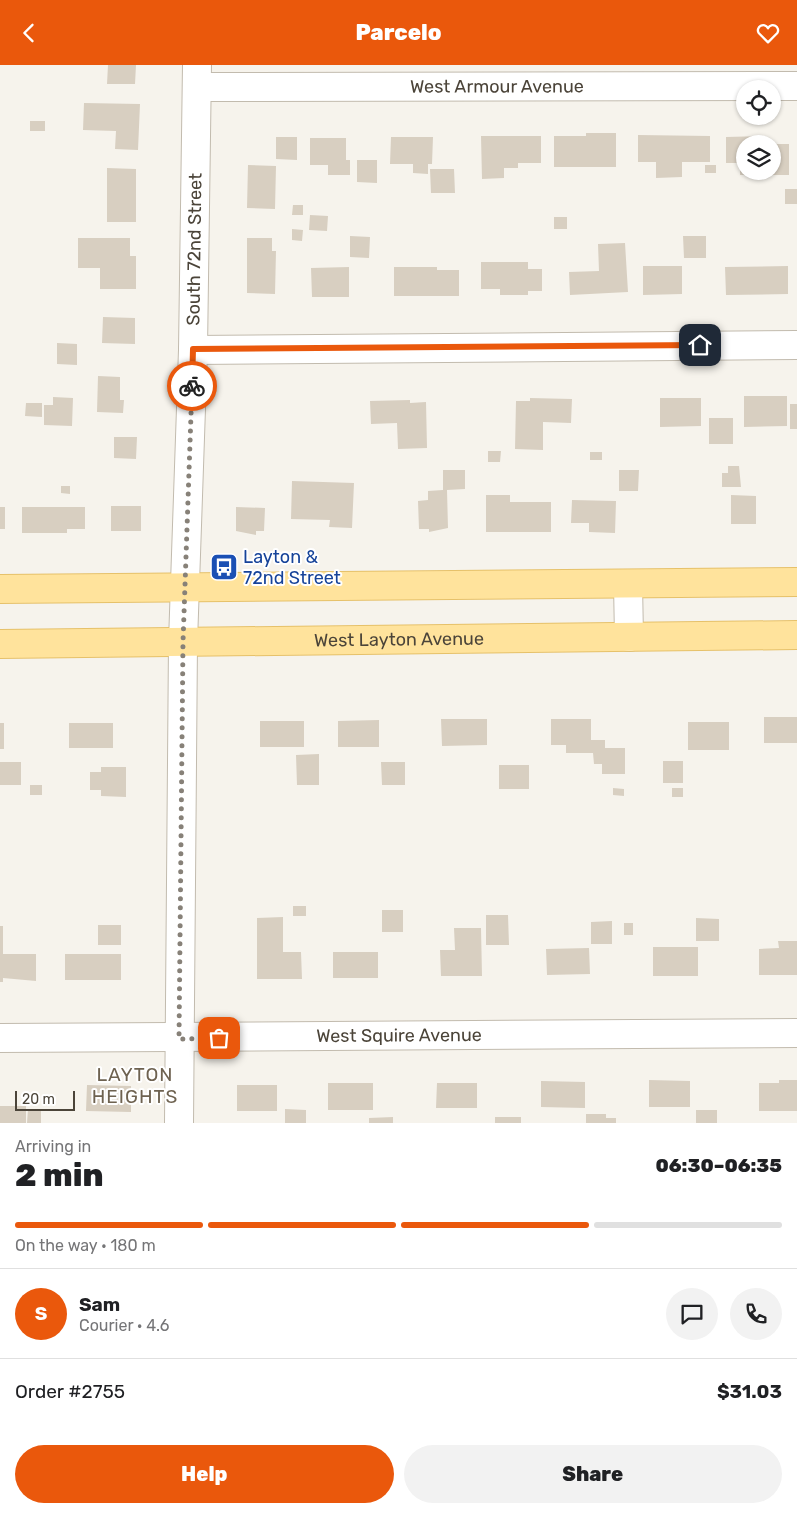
<!DOCTYPE html>
<meta charset="utf-8">
<style>
:root{--surface:#fff;--page:#f2f2f2;--text:#202124;--muted:#757577;--line:#e0e0e0;--accent:#ea580c}
body{margin:0;font-family:Rubik,sans-serif;background:var(--page);color:var(--text);height:100vh;display:flex;flex-direction:column;font-size:19px;white-space:nowrap}
*{box-sizing:border-box;margin:0}
p{font-size:16px;color:var(--muted)}
.icon{flex:none;width:28px;height:28px;fill:none;stroke:currentColor;stroke-width:2;stroke-linecap:round;stroke-linejoin:round}
.map{position:relative;height:1058px;overflow:hidden}
.sheet{display:flex;flex-direction:column;background:var(--surface);flex:1}
.sheet>*{flex:none}
.tools{position:absolute;left:736px;top:15px;display:grid;gap:10px}
.tools a{display:grid;place-items:center;width:45px;height:45px;border-radius:50%;background:var(--surface);box-shadow:0 1px 4px #0004;font-size:25px}
.scale{position:absolute;left:15px;bottom:12px;width:60px;box-sizing:border-box;padding-left:5px;border:2px solid #4b4439;border-top:0;font-size:14px;line-height:18px;white-space:nowrap;color:#4b4439;-webkit-text-stroke:4px #fff;paint-order:stroke}
.pin{position:absolute;display:grid;place-items:center;width:42px;height:42px;color:#fff;margin:-21px;border-radius:10px;box-shadow:0 2px 8px #0006}
.courier{position:absolute;display:grid;place-items:center;width:50px;height:50px;margin:-25px;border:4px solid #ea580c;border-radius:50%;background:#fff;color:#222;box-shadow:0 1px 6px #0007}
.head em{font-style:normal;font-weight:800}
.head div{display:flex;flex-direction:column-reverse}
.head{display:flex;align-items:center;justify-content:space-between;height:85px;padding:0 15px}
h1{font-size:32px;font-weight:800;line-height:38px}
.bar{display:grid;grid-template-columns:repeat(4,1fr);gap:8px 5px;align-content:center;height:60px;padding:0 15px}
.bar i{height:6px;border-radius:4px;background:var(--line)}
.bar .on{background:var(--accent)}
.bar p{grid-column:span 4}
.line{display:flex;align-items:center;gap:12px;padding:0 15px;border-top:1px solid var(--line)}
.line div{flex:1}
.round{display:grid;place-items:center;flex:none;width:52px;height:52px;border-radius:26px;background:var(--page)}
.button{display:flex;gap:10px;margin-top:auto;padding:10px 15px}
.button a{flex:1;height:58px;border-radius:30px;background:var(--accent);color:#fff;font-size:20px;font-weight:800;line-height:58px;text-align:center}
.button a+a{background:var(--page);color:var(--text)}
header{display:flex;justify-content:space-between;align-items:center;height:65px;padding:0 15px;background:var(--accent);color:#fff;font-size:22px;font-weight:800}
.map>svg:first-child{display:block}
.building{fill:#d8cfc1}
.lines{fill:none;stroke-linecap:round;stroke-linejoin:round}
.minor-casing{stroke:#c2bbae;stroke-width:30}
.major-casing{stroke:#e6c16a;stroke-width:30}
.minor{stroke:#fff;stroke-width:28}
.major{stroke:#ffe39c;stroke-width:28}
.done{stroke:#878178;stroke-width:5;stroke-dasharray:0 9}
.route{stroke:#ea580c;stroke-width:6}
.labels{text-anchor:middle;stroke-width:4;stroke-linejoin:round;paint-order:stroke}
.street-label{font-size:18px;fill:#4b4439;stroke:#fff}
.transit-label{font-size:18px;fill:#164399;stroke:#fff;text-anchor:start}
.neighbourhood-label{font-size:19px;letter-spacing:1px;fill:#6e6250;stroke:#fff}
</style>
<header><svg class="icon" aria-label="back" viewBox="0 0 24 24"><path d="M15 5l-7 7 7 7"/></svg>Parcelo<svg class="icon" aria-label="heart" viewBox="0 0 24 24"><path d="M12 20l-8-8c-3-5 5-10 8-4 3-6 11-1 8 4z"/></svg></header>
<div class="map">
<svg width="797" height="1058" viewBox="0 0 797 1058">
<rect width="100%" height="100%" fill="#f6f3ec"/>
<!-- building -->
<path class="building" d="M108 0H136L135 19H107Z
M84 38 140 39 138 85 115 84 116 66 83 65Z
M30 56H45V66H30Z
M586 68H616V102H554V71H586Z
M638 70 710 71V97H682V112L656 113V97H638Z
M481 71H541V98H518V103H504V113L482 114Z
M766 71V79H745V106H772V79H789V110H740V98H726V72Z
M276 72H297V95L276 94Z
M391 72H433L432 99H428V109L413 108V99H390Z
M310 73H346V95H350V110H328V100H310Z
M357 95H377V118L357 117Z
M248 100 276 101 275 144 247 143Z
M705 100H716V108H705Z
M107 103 136 104V157H107Z
M430 104H454L455 128H431Z
M785 124H797V139H785Z
M293 140H303V150H292Z
M310 150 328 151 327 166 309 165Z
M554 152H567V164H554Z
M292 164 303 165 302 176 292 175Z
M350 171 370 172 369 193 350 192Z
M683 171H706V193H684Z
M78 173H130V191H136V224H100V203H78Z
M247 173H272V186H276L275 229 247 228Z
M625 178 628 227 570 230 569 207 599 206 598 179Z
M481 197H528V204H542V226H528V230H500V224H481Z
M643 201H682V229L643 230Z
M788 201V229L726 230 725 202Z
M349 202V232H312L311 203Z
M394 202H437V205H459V231H394Z
M103 252 135 253V279L102 278Z
M57 278 77 279V300L57 299Z
M98 311 120 312V335H124L123 348 97 347Z
M744 331H787V361L744 362Z
M53 332 73 333 72 361 44 360V340H53Z
M530 333 572 334 571 358 543 357V385L515 384 516 336H530Z
M660 333H701V361L660 362Z
M410 335V338L426 337 427 383 398 384 397 358 371 359 370 336Z
M26 338H42V352L25 351Z
M790 339H797V364H790Z
M709 353H733V379H709Z
M114 372H137L136 394 114 393Z
M488 386H501L500 397H488Z
M590 387H602V395H590Z
M728 401H739L741 422H722V408H728Z
M443 405H465V424L447 425 448 463 429 467V464H419L418 436 428 435V426L443 425Z
M619 405H639L638 426H619Z
M292 416 354 418 352 463 329 462 330 455 291 454Z
M61 421H70V429L61 428Z
M486 430H510V437H551V467H486Z
M731 430 756 431V459H731Z
M572 435 616 436 615 468 589 467V458H571Z
M111 441H141V466H111Z
M0 442H5V464H0Z
M22 442H85V464H67V468H22Z
M236 442 265 443 264 466H256V470L236 466Z
M764 652H797V678H764Z
M441 654H487V680L442 681Z
M551 654H591V675H605V683H625V709H602V699H594L593 688H566V680H551Z
M379 655V682H338V656Z
M260 656H304V682H260Z
M688 657H729V685H688Z
M0 658H4V684H0Z
M69 658H113V683H69Z
M319 689V720H297L296 690Z
M663 696H683V718H663Z
M0 697H21V720H0Z
M381 697H405V720H382Z
M499 700H529V724H499Z
M101 702H126V732L101 731V725H90V707H101Z
M30 720H42V730H30Z
M613 723 624 724V731L613 730Z
M672 723H683V732H672Z
M293 841H306V851H293Z
M382 845H403V867H382Z
M486 850H508L509 880H486Z
M283 852V887H301L302 914H257V853Z
M696 853 719 854V876H696Z
M612 856V879H591V857Z
M624 858H633V870H624Z
M98 860H121V880H98Z
M0 861H3V889H36V916L3 913V917H0Z
M454 863H481L482 911H441L440 885H455Z
M778 876H797V910H759V884L779 883Z
M653 882H698V911H653Z
M589 883 590 909 547 910 546 884Z
M333 887H378V913H333Z
M65 889H121V915H65Z
M649 1015 690 1016V1042H649Z
M779 1015H797V1046H759V1018H779Z
M541 1016 585 1017V1043L541 1042Z
M328 1018H373V1045H328Z
M437 1018H477V1043H436Z
M87 1020 131 1021V1047L86 1046Z
M237 1020H277V1046H237Z
M0 1041H26V1058H0Z
M28 1044H41V1058H27Z
M285 1044 306 1045V1058H285Z
M696 1045H717V1058H696Z
M586 1049H606V1053H616V1058H586Z
M393 1052V1058H369V1053Z
M495 1052H521V1058H495Z"/>
<g class="lines">
<!-- minor casing -->
<g class="minor-casing">
<g id="minor">
<path id="s1" d="M197 22 797 21"/>
<path d="M193 285 797 280"/>
<path d="M628 519 629 572"/>
<path id="s2" d="M0 973 797 968"/>
<path id="s3" d="M179 1058 183 577 193 285 197 0"/>
</g>
</g>
<!-- major casing -->
<g class="major-casing">
<g id="major">
<path d="M0 524 797 517"/>
<path id="s4" d="M0 579 797 570"/>
</g>
</g>
<!-- minor -->
<use href="#minor" class="minor"/>
<!-- major -->
<use href="#major" class="major"/>
</g>
<g class="lines">
<!-- done -->
<path class="done" d="M192 321 183 577 179 974 219 973"/>
<!-- route -->
<path class="route" d="M192 321 193 284 700 280"/>
</g>
<!-- icons -->
<defs>
<g id="bus-square" transform="scale(1.4375)"><rect x="-9" y="-9" width="18" height="18" rx="4" fill="#1a4fb4" stroke="#fff"/><path d="M-5-6H5V4H4V6H2V4H-2V6H-4V4H-5ZM-3.5-4V0h7V-4ZM-3.5 1.2v1.5H-2V1.2ZM2 1.2v1.5H3.5V1.2Z" fill="#fff"/></g>
</defs>
<g fill-rule="evenodd">
<use href="#bus-square" x="224" y="502"/>
</g>
<g class="labels">
<!-- street labels -->
<g class="street-label">
<text dy="6" stroke="none"><textPath href="#s1" startOffset="300">West Armour Avenue</textPath></text>
<text dy="6" stroke="none"><textPath href="#s3" startOffset="874">South 72nd Street</textPath></text>
<text dy="6" stroke="none"><textPath href="#s4" startOffset="399">West Layton Avenue</textPath></text>
<text dy="6" stroke="none"><textPath href="#s2" startOffset="399">West Squire Avenue</textPath></text>
</g>
<!-- transit labels -->
<g class="transit-label">
<text x="243" y="498">Layton &amp;<tspan x="243" dy="21">72nd Street</tspan></text>
</g>
<!-- neighbourhood labels -->
<g class="neighbourhood-label">
<text x="135" y="1016">LAYTON<tspan x="135" dy="22">HEIGHTS</tspan></text>
</g>
</g>
</svg>
<div class="tools">
<a><svg class="icon" aria-label="locate" viewBox="0 0 24 24"><circle cx="12" cy="12" r="6"/><path d="M12 2v4M12 18v4M2 12h4M18 12h4"/></svg></a>
<a><svg class="icon" aria-label="layers" viewBox="0 0 24 24"><path d="M12 4l9 5-9 5-9-5zM3 14l9 5 9-5"/></svg></a>
</div>
<div class="scale">20 m</div>
<div class="pin" style="left:219px;top:973px;background:#ea580c"><svg class="icon" aria-label="bag" viewBox="0 0 24 24"><path d="M5 8h14l-1 12H6zM9 8a3 3 0 0 1 6 0"/></svg></div>
<div class="pin" style="left:700px;top:280px;background:#1f2937"><svg class="icon" aria-label="home" viewBox="0 0 24 24"><path d="M3 11l9-7 9 7M6 9v11h12V9"/></svg></div>
<div class="courier" style="left:192px;top:321px"><svg class="icon" aria-label="bike" viewBox="0 0 24 24"><circle cx="6" cy="16" r="4"/><circle cx="18" cy="16" r="4"/><path d="M6 16l4-8h5l3 8M10 8l3 8H6M13 5h3"/></svg></div>
</div>
<section class="sheet">
<div class="head"><div><h1>2 min</h1><p>Arriving in</p></div><em>06:30–06:35</em></div>
<div class="bar"><i class="on"></i><i class="on"></i><i class="on"></i><i></i><p>On the way · 180 m</p></div>
<div class="line" style="height:90px"><b class="round" style="background:var(--accent);color:#fff">S</b><div><b>Sam</b><p>Courier · 4.6</p></div><a class="round"><svg class="icon" aria-label="chat" viewBox="0 0 24 24"><path d="M4 5h16v11H9l-5 4z"/></svg></a><a class="round"><svg class="icon" aria-label="phone" viewBox="0 0 24 24"><path d="M5 4h4l2 5-3 2q2 4 5 5l2-3 5 2v4C11 20 4 13 5 4z"/></svg></a></div>
<div class="line" style="height:65px"><div>Order #2755</div><b>$31.03</b></div>
<div class="button"><a>Help</a><a>Share</a></div>
</section>
